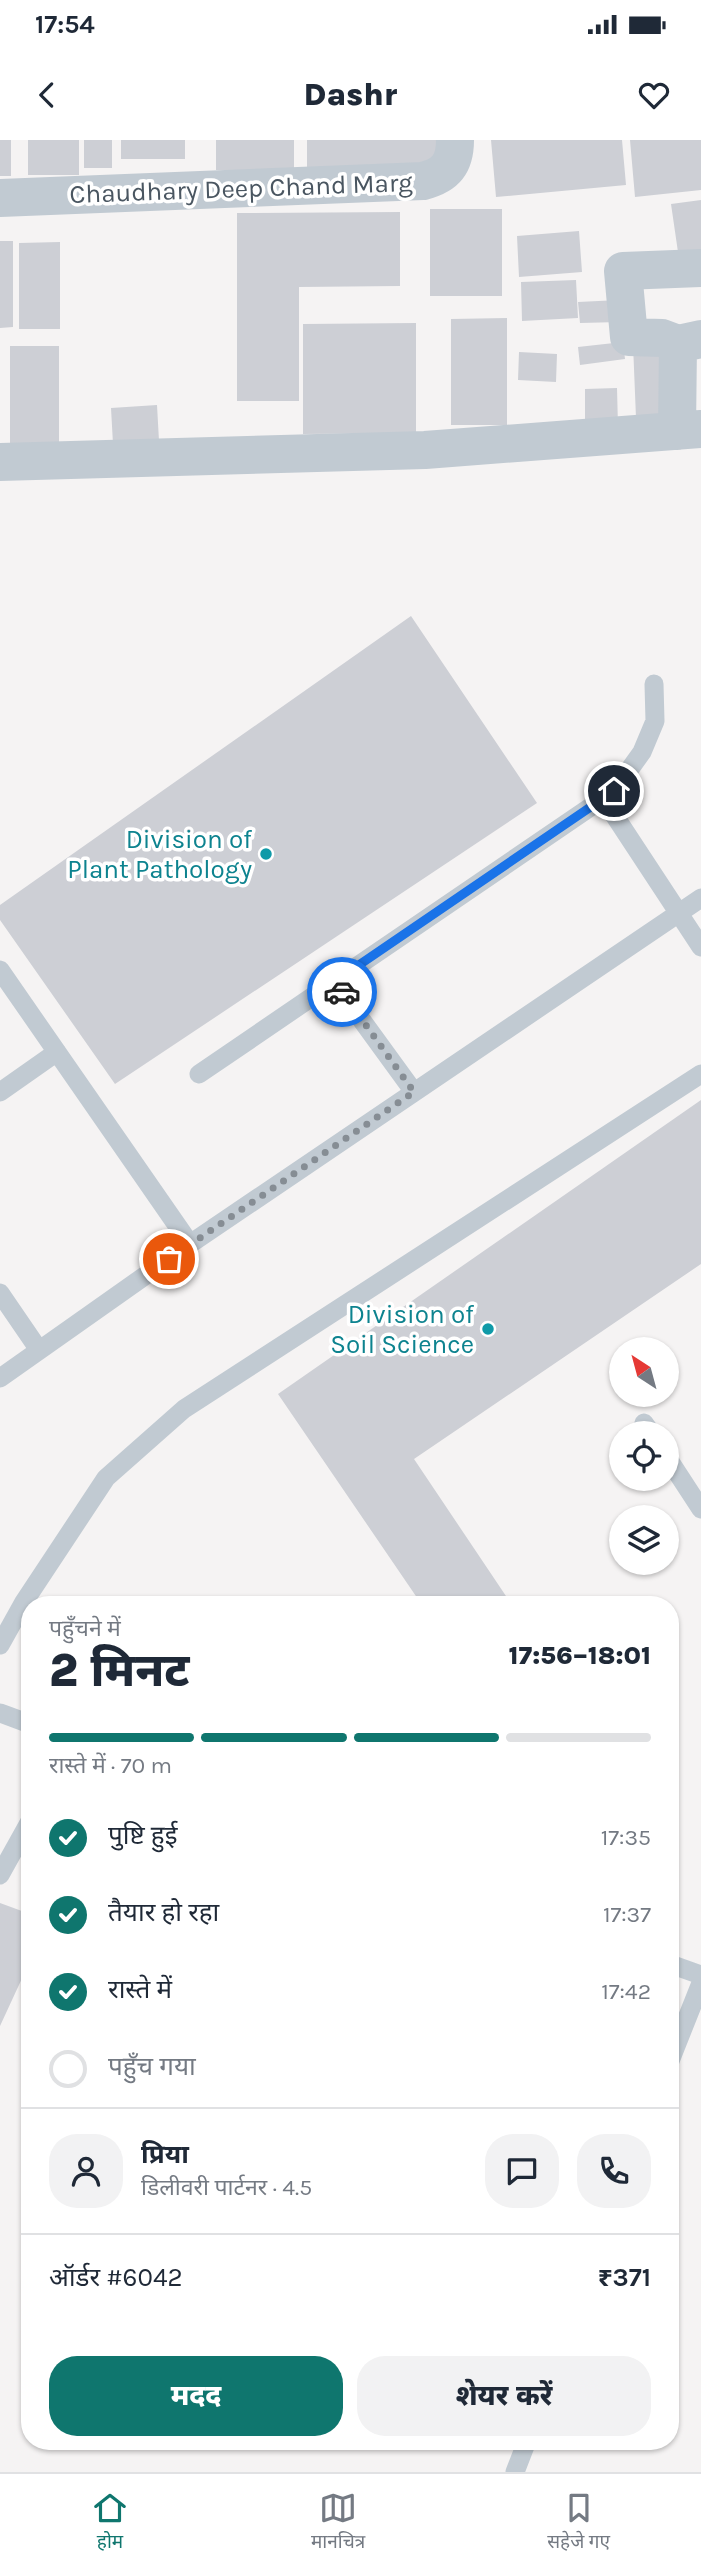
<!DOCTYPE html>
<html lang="hi">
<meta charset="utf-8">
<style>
:root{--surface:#fff;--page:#f2f2f3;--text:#1f2937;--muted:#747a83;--line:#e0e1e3;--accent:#0f766e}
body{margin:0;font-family:Karla,"Noto Sans Devanagari",sans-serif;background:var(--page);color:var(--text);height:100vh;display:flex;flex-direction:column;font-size:26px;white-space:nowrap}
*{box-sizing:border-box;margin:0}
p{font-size:23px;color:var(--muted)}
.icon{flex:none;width:38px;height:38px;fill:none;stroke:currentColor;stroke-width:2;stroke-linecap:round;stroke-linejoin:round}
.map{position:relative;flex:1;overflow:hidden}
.panel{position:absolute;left:21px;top:1456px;width:658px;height:854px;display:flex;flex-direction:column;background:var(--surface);border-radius:28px;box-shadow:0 2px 5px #0004}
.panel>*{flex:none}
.needle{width:46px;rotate:324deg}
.tools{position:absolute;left:609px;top:1197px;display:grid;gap:14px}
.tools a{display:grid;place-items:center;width:70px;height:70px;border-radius:50%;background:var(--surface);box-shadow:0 2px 5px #0004;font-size:35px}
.pin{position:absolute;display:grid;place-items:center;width:60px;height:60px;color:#fff;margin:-30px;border:4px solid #fff;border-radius:50%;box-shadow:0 2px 7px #0007}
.courier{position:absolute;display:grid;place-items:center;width:70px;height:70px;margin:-35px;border:5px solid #1a73e8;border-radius:50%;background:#fff;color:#222;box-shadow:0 2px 9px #0007}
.overview em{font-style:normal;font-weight:800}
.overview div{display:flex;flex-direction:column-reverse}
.overview{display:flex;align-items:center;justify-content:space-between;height:119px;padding:0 28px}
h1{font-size:46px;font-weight:800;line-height:52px}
.bar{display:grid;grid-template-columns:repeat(4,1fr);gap:10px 7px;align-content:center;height:84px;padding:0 28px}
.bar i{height:9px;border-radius:5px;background:var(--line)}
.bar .current{background:var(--accent)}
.bar p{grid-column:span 4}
.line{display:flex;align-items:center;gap:18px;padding:0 28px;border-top:2px solid var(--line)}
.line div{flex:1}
.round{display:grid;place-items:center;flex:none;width:74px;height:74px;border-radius:28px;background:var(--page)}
ol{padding:0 28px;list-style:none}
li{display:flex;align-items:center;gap:21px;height:77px}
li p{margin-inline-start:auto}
li .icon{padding:7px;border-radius:50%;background:var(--accent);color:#fff;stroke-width:4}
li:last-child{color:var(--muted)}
li i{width:38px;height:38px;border:4px solid var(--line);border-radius:50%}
.button{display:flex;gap:14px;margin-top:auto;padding:14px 28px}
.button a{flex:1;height:80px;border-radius:28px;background:var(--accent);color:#fff;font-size:28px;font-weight:800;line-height:80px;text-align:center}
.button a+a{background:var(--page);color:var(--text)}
.status{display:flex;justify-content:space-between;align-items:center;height:49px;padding:0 35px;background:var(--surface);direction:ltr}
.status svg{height:19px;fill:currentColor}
header{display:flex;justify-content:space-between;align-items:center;height:91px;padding:0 28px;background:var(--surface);font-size:32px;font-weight:800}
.tabs{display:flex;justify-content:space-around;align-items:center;height:98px;border-top:2px solid var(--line);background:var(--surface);font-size:19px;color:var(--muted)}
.tabs a{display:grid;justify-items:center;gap:4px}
.tabs .current{color:var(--accent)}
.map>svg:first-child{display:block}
.building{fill:#cdcfd5}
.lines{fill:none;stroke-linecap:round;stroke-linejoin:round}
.service{stroke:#c1cad2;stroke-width:19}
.minor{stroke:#c1cad2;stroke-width:38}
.done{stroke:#868d94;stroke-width:7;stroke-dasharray:0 12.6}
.route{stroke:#1a73e8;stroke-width:9}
.culture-dot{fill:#0f9aa8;stroke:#fff;stroke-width:2.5}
.labels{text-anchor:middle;stroke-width:7;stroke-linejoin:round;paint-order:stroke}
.street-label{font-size:26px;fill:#4a5661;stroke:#fff}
.culture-label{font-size:26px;fill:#0d838f;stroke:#fff;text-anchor:end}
</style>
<div class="status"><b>17:54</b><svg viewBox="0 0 49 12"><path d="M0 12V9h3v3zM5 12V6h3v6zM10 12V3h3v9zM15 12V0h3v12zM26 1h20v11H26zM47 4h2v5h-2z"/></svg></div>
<header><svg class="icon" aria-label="back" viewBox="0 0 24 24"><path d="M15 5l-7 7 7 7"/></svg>Dashr<svg class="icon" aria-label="heart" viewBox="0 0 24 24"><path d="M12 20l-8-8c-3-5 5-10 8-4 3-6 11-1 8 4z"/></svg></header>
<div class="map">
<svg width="701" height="2332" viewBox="0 0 701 2332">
<rect width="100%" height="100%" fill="#f5f3f3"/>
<!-- building -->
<path class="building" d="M0 0H11V36H0Z
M28 0H79V35H28Z
M84 0H112V28H84Z
M121 0H185V19H121Z
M216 0H294V30H216Z
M307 0H443V30L307 32Z
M491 0H622L626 45 496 57Z
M630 0H701V50L635 57Z
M701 60V116L679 119 671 64Z
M430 69H502V156H430Z
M400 72V146L299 147V261H237V73Z
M579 91 582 132 519 137 517 96Z
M0 101H13V187L0 188Z
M60 102V189H19V103Z
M576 140 578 178 522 181 521 142Z
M619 160 620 182 580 183 578 162Z
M507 178V285H451V179Z
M416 183V293L303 294V184Z
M623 202 625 219 580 225 578 207Z
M663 203 666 277 636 278 633 204Z
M10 206H59V309H10Z
M519 212 557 214 556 242 518 240Z
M617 248 618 287 585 288V249Z
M157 265 159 301 113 304 111 268Z
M411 476 537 663 115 944 0 780V765Z
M701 960V1124L414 1319 512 1465H422L278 1254Z
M0 1763 30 1774V1821L0 1886Z"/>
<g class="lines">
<!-- service -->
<path class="service" d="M603 658 701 807
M0 830 190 1104
M334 842 414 952
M199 934 614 651 642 612 655 581 654 544
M0 952 57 912
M0 1153 39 1210
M0 1238 190 1104 701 758
M644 1283 651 1293
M667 1317 701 1369
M0 1505 24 1462 106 1338 184 1269 701 934
M0 1573 30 1584
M0 1735 30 1681
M670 1824 701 1835
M670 1921 701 1843
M515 2332 527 2301"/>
<!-- minor -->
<path class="minor" d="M0 58 423 41C446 35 455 24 455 0
M701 128 623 131 629 197 662 198 678 204 701 199
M677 291 678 204
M0 322 425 310 701 289"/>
</g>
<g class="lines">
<!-- done -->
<path class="done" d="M169 1119 414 952 342 852"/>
<!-- route -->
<path class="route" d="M342 852 334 842 614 651"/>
</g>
<!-- markers -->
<g class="culture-dot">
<circle cx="266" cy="714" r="7"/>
<circle cx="488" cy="1189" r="7"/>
</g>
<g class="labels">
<!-- street labels -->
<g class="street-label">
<text transform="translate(241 48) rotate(-2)" y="9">Chaudhary Deep Chand Marg</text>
</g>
<!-- culture labels -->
<g class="culture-label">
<text x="252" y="708">Division of<tspan x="252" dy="30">Plant Pathology</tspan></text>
<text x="474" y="1183">Division of<tspan x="474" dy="30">Soil Science</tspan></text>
</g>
</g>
</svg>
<div class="tools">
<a><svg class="needle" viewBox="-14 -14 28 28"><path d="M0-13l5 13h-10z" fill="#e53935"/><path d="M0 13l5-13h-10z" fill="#747a83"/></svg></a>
<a><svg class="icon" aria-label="locate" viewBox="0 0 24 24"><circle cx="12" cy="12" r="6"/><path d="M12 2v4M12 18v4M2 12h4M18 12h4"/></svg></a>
<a><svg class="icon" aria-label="layers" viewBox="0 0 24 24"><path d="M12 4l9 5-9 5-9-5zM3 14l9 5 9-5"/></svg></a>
</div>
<div class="pin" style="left:169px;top:1119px;background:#ea580c"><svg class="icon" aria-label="bag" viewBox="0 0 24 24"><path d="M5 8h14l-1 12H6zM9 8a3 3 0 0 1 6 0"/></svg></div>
<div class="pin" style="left:614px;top:651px;background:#1f2937"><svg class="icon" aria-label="home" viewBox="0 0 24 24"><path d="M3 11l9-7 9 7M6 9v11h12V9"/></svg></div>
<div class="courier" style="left:342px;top:852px"><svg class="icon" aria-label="car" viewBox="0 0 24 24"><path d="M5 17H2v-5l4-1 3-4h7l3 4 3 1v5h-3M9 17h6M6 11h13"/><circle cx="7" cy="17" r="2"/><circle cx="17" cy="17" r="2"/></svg></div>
<section class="panel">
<div class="overview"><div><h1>2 मिनट</h1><p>पहुँचने में</p></div><em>17:56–18:01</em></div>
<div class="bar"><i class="current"></i><i class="current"></i><i class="current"></i><i></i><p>रास्ते में · 70 m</p></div>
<ol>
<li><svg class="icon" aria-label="check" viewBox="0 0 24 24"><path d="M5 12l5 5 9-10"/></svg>पुष्टि हुई<p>17:35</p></li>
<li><svg class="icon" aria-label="check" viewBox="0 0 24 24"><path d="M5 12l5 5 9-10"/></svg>तैयार हो रहा<p>17:37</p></li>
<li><svg class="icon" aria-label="check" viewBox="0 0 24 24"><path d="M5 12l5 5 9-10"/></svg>रास्ते में<p>17:42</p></li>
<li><i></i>पहुँच गया</li>
</ol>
<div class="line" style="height:126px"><a class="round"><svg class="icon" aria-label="person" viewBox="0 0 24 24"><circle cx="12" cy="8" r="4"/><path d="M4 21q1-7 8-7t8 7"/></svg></a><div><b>प्रिया</b><p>डिलीवरी पार्टनर · 4.5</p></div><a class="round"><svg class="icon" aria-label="chat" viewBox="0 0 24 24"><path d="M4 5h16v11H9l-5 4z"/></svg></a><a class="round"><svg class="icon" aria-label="phone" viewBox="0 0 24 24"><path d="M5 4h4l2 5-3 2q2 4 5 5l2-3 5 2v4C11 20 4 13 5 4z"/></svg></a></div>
<div class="line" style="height:91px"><div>ऑर्डर #6042</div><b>₹371</b></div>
<div class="button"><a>मदद</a><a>शेयर करें</a></div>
</section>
</div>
<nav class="tabs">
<a class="current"><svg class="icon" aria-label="home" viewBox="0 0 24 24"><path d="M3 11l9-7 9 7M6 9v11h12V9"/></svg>होम</a>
<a><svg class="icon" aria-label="map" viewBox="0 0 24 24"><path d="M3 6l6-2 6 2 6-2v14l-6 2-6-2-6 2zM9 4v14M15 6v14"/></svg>मानचित्र</a>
<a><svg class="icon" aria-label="saved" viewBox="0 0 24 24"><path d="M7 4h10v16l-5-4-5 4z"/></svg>सहेजे गए</a>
</nav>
